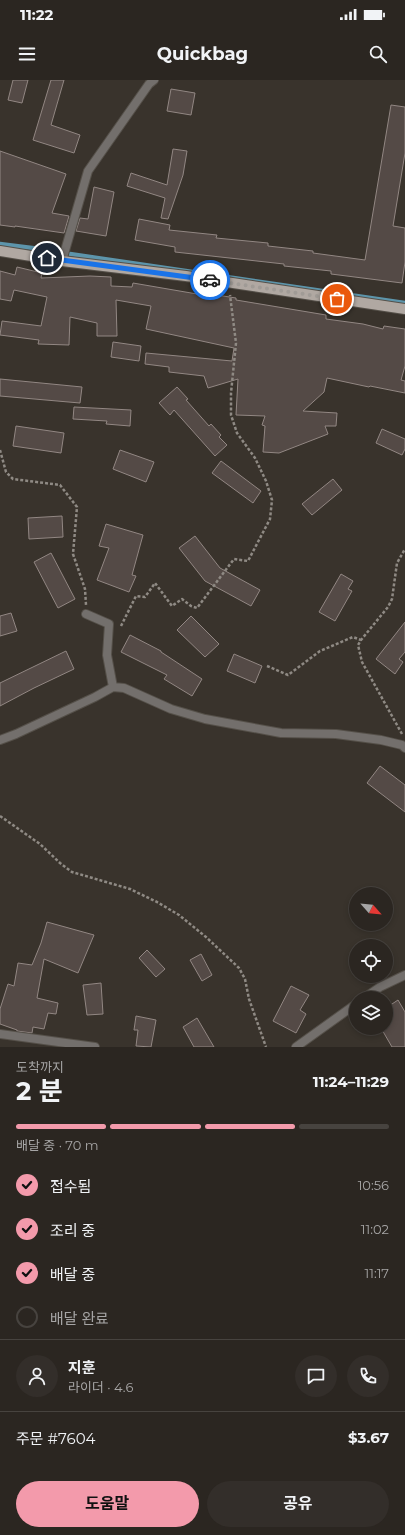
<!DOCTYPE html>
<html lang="ko">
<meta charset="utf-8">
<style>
:root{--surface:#2b2621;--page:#332e2a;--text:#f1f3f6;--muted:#a6a5a5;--line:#47433f;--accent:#f39aab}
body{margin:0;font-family:Montserrat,"Noto Sans KR",sans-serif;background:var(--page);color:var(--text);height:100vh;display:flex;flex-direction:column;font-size:15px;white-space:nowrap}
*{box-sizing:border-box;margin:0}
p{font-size:13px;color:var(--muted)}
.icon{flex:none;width:22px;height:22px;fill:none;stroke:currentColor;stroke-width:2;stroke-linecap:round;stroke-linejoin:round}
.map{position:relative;height:967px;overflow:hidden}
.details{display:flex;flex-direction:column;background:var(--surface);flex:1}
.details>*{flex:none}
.needle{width:26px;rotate:117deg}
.controls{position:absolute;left:349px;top:807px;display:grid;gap:8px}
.controls a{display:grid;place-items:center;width:44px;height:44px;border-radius:50%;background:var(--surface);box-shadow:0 2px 6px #0003,0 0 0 1px var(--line);font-size:20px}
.pin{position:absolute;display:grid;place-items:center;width:34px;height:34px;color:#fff;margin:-17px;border:2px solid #fff;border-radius:50%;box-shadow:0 1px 4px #0007}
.courier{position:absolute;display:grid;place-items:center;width:40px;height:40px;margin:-20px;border:3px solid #1a73e8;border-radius:50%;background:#fff;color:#222;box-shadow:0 1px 5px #0007}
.overview em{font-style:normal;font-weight:700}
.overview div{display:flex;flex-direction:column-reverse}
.overview{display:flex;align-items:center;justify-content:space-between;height:68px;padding:0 16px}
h1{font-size:26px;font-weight:700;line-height:30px}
.bar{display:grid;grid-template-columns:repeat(4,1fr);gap:6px 4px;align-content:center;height:48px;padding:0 16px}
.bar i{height:5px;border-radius:3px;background:var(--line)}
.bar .on{background:var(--accent)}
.bar p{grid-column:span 4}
.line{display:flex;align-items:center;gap:10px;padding:0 16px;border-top:1px solid var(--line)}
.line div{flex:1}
.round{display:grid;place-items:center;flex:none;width:42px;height:42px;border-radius:21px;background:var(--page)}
ol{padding:0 16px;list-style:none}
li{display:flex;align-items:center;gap:12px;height:44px}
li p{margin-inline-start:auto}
li .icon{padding:4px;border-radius:50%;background:var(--accent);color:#111;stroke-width:4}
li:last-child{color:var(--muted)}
li i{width:22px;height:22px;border:2px solid var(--line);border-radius:50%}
.cta{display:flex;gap:8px;margin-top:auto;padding:8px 16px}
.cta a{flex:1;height:46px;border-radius:24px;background:var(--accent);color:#111;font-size:16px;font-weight:700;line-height:46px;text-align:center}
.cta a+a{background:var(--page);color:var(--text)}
.status{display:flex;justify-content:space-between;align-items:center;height:28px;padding:0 20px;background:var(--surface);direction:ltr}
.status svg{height:11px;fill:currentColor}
header{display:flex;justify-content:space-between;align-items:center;height:52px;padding:0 16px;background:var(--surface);font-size:18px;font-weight:700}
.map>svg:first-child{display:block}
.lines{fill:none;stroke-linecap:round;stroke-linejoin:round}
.stream{stroke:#5d95ab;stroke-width:4.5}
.building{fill:#544a46;stroke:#928783}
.minor-casing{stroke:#555049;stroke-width:10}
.primary-casing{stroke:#555049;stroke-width:12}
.path{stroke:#8f8a84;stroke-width:2.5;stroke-dasharray:3 2;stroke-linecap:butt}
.minor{stroke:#736f6c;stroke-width:8}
.primary{stroke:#b0a8a2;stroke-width:10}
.done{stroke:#a09b96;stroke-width:4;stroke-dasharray:0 7.2}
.route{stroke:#1a73e8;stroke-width:5}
</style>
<div class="status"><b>11:22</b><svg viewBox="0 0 49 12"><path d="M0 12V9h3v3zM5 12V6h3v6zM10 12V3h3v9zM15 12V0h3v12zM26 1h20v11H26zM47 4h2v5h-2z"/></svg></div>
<header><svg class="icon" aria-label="menu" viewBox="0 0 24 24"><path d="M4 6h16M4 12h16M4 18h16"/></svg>Quickbag<svg class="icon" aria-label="search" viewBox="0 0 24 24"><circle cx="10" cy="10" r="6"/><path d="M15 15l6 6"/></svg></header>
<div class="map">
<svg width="405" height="967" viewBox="0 0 405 967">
<rect width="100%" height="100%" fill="#39332c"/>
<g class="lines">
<!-- stream -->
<path class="stream" d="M0 164 48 170
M70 174 405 223"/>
</g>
<!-- building -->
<path class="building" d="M13 0H28L22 23 8 20Z
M51 0H64L51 45 80 55 74 73 33 60Z
M171 9 195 13 191 35 167 31Z
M391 25 405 27V73L393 146 405 148V182L402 203 331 194V191L284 186V184L175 172V167L135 160 139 139 170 145 169 150 217 155 216 158 268 163V166L313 171V173L365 180Z
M173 69 187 71 183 95 168 139 161 138 165 118 127 106 131 93 167 105Z
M0 71 66 94 52 133 69 136 64 153 15 146V147L0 145Z
M94 107 114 112 106 156 76 151 80 138 88 139Z
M17 187 42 193 41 198 90 196 111 197V206L132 207 133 203 197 214V212L236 218V220L326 235V239L363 244 383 249 384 246 405 249V286L401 300 405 301V313L370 306 369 307 327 298 324 312 303 331 337 333 336 346H325L328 354 279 373 263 372 265 346 262 345 265 336 236 335 238 299 208 308 204 296 169 292V287L145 284 146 273 232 281 234 268 146 249 151 226 116 220 117 256H97V243L70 237 69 265 38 264 39 260 0 255 2 241 41 246 47 217 14 210 11 221 0 219V191L15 195Z
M113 262 141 266 139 281 111 277Z
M0 299 82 307 80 323 0 316Z
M177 307 188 319 186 320 209 346 211 344 221 355 219 357 227 365 215 376 174 330 170 335 159 323Z
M74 327 131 330 130 346 106 344 107 341 73 339Z
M16 346 64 353 61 373 13 366Z
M382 349 405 359V369L402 375 376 363Z
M120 370 154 382 146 402 113 389Z
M221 381 261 411 253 423 212 393Z
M333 399 342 410 312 435 302 424Z
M62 436 63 457 29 459 28 438Z
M106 444 143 455 132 495 136 496 129 512 97 500 109 468 99 466Z
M195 456 220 488 260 510 251 526 205 501 179 468Z
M51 473 75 519 58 528 34 482Z
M341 494 353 501 348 509 352 511 335 541 319 532Z
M11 533 17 551 0 556V536Z
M191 536 219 564 205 577 177 550Z
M405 542V572L399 579 403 582 395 594 376 579Z
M130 555 161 571V572L202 599 192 616 164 599 167 595 121 572Z
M66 571 74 589 34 608 0 626V603Z
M234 574 262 586 255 603 227 591Z
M380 686 405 705V732L367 703Z
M47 842 94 855 78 893 44 879 37 918 58 923 56 934 48 933 44 949 33 947 32 953 17 951V950L0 944V929L8 904 14 906 18 883 32 885 41 863Z
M147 870 165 889 156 897 139 878Z
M201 874 212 895 202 901 190 880Z
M101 903 103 934 87 935 83 905Z
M291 906 309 915 300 930 306 934 296 953 273 941Z
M398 920 405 932V967H392L381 948H386V928Z
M136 936 156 940 151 967 136 966 138 950H134Z
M197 938 214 967H194L183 947Z"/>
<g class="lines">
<!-- minor casing -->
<g class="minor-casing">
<path id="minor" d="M62 181 88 91 149 4 154 0
M86 534 109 544 107 575 113 607
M0 660 16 654 95 617 113 607 124 608 171 629 205 639 281 653 336 654 381 660 402 665 405 668
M364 918 380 907 405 895
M0 954 95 967
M296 967 356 924"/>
</g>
<!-- primary casing -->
<g class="primary-casing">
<path id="primary" d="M0 171 62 181 186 196 405 229"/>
</g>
<!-- path -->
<path class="path" d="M0 370 6 392 13 399 60 405 77 427 73 474 85 509 86 525
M121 546 136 516 145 517 155 503 172 526 182 519 191 526 197 528 234 479 248 481 270 439 272 420 266 401 255 378 237 353 231 335V313L236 263 230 215
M267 586 288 595 320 571 353 557 361 560
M402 654 362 582 358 565 361 560 388 527 392 519 397 483 405 469
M0 736 40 764 60 783 72 792 130 809 157 822 179 835 206 857 239 888 245 899 249 919 266 967"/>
<!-- minor -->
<use href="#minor" class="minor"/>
<!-- primary -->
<use href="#primary" class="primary"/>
</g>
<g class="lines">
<!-- done -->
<path class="done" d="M210 200 337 219"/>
<!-- route -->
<path class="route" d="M47 178 210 200"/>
</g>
</svg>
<div class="controls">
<a><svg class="needle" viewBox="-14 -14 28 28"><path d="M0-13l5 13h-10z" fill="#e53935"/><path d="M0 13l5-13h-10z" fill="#a6a5a5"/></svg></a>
<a><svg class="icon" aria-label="locate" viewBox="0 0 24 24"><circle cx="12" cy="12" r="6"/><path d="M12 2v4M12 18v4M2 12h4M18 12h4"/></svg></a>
<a><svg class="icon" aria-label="layers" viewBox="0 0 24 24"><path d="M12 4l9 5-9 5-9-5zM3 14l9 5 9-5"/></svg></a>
</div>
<div class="pin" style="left:337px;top:219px;background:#ea580c"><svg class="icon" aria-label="bag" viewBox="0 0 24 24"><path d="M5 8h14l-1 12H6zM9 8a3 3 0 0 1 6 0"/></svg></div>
<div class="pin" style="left:47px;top:178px;background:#1f2937"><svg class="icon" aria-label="home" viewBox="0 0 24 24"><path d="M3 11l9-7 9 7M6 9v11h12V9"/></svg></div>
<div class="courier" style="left:210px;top:200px"><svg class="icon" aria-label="car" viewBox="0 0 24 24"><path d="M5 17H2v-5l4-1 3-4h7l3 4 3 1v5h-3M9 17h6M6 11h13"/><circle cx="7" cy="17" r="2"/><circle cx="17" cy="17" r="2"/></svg></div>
</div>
<section class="details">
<div class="overview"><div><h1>2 분</h1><p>도착까지</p></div><em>11:24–11:29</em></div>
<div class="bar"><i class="on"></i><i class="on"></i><i class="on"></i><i></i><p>배달 중 · 70 m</p></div>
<ol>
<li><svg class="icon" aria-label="check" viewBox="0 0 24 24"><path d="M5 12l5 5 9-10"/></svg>접수됨<p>10:56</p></li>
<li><svg class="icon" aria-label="check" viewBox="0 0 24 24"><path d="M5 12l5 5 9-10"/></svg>조리 중<p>11:02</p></li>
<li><svg class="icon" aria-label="check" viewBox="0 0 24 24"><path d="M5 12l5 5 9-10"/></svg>배달 중<p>11:17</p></li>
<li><i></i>배달 완료</li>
</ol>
<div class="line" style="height:72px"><a class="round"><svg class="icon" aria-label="person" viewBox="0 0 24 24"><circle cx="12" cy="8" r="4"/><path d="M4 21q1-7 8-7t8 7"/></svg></a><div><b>지훈</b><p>라이더 · 4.6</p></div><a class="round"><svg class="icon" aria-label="chat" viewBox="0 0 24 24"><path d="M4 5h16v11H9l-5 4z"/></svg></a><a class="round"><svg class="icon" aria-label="phone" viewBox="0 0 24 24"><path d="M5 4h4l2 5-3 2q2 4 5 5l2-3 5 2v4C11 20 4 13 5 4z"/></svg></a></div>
<div class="line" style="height:52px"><div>주문 #7604</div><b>$3.67</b></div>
<div class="cta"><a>도움말</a><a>공유</a></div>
</section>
